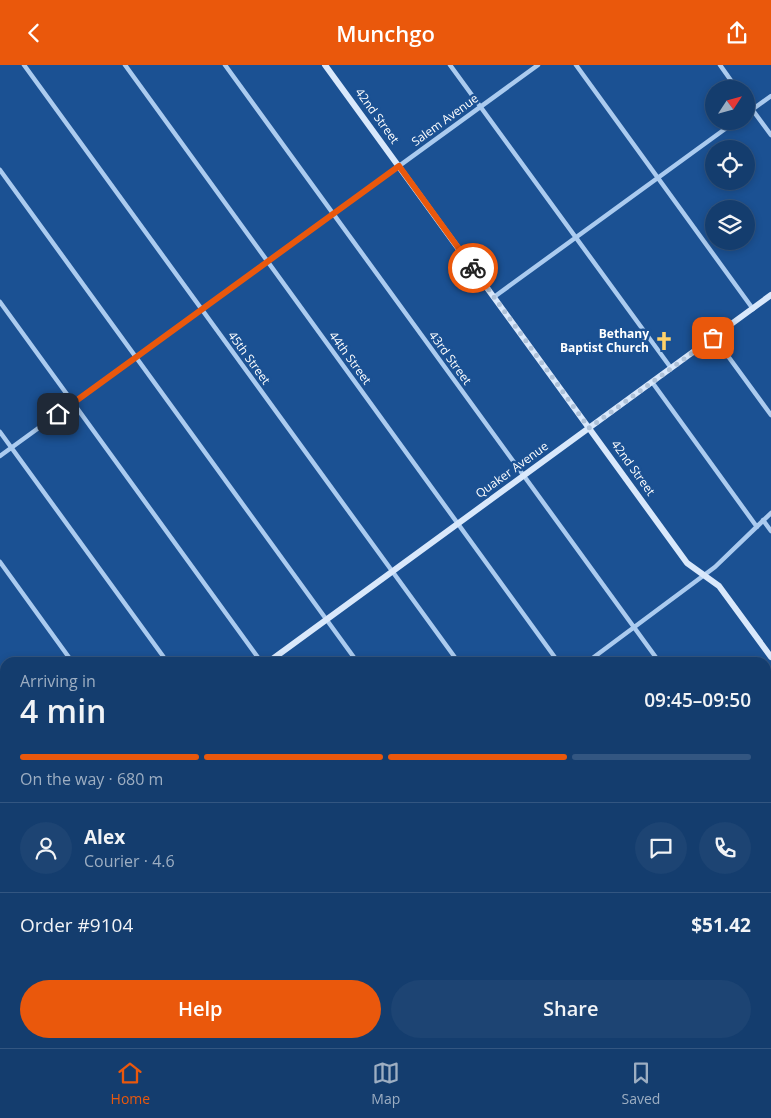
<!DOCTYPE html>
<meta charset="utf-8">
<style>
:root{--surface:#143d6e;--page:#1d4473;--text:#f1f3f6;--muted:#9daec2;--line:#335681;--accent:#ea580c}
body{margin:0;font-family:"Open Sans",sans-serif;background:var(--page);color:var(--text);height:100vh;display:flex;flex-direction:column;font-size:19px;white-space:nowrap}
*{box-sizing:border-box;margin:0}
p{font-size:16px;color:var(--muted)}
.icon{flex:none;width:28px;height:28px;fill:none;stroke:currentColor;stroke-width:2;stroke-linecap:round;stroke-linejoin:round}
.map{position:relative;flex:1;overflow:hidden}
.drawer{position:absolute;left:0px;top:592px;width:771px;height:391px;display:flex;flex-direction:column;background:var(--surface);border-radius:15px 15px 0 0;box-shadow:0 2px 8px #0003,0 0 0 1px var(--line)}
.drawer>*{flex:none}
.needle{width:32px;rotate:54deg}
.tools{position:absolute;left:705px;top:15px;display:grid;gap:10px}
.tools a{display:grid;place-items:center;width:50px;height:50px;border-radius:50%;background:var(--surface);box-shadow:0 2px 8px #0003,0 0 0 1px var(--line);font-size:25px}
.pin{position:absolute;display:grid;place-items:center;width:42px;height:42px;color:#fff;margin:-21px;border-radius:10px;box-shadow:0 2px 8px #0006}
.courier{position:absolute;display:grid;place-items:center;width:50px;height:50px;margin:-25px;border:4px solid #ea580c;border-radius:50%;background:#fff;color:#222;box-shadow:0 1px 6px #0007}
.head em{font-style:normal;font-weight:600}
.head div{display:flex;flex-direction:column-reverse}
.head{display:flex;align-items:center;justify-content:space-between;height:85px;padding:0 20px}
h1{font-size:32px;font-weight:600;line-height:38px}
.bar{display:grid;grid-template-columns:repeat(4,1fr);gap:8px 5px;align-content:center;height:60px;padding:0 20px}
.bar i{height:6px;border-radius:4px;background:var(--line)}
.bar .active{background:var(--accent)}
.bar p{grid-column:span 4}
.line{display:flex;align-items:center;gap:12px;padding:0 20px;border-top:1px solid var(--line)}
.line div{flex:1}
.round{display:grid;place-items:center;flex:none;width:52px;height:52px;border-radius:26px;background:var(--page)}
.action{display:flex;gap:10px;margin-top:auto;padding:10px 20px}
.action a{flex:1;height:58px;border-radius:30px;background:var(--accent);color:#fff;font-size:20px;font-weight:600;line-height:58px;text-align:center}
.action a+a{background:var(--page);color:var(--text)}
header{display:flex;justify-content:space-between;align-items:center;height:65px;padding:0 20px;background:var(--accent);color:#fff;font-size:22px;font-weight:600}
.tabs{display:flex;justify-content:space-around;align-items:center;height:70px;border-top:1px solid var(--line);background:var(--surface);font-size:14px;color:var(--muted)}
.tabs a{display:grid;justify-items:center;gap:2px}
.tabs .active{color:var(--accent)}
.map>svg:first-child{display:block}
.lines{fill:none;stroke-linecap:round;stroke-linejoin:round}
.street{stroke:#abcbef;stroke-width:4.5}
.secondary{stroke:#d9e8fb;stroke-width:6}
.done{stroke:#afc2d9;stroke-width:5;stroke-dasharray:0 9}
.route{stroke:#ea580c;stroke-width:6}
.labels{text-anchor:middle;stroke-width:5;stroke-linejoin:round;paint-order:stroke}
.street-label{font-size:12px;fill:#fff;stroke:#1b5193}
.poi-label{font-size:12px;font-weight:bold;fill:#fff;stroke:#1b5193;text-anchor:end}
</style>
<header><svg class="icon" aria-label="back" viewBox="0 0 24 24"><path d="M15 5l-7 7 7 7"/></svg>Munchgo<svg class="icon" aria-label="share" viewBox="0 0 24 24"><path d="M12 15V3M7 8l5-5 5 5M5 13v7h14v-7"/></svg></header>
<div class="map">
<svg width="771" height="983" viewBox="0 0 771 983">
<rect width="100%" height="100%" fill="#1b5193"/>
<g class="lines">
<!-- street -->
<path class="street" d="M24 0 459 598
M125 0 559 598
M225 0 660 598
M450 0 671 303
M576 0 753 244
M720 0 737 24
M746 36 771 70
M746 49 771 31
M0 105 358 598
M494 232 736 56
M0 237 262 598
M714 272 771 350
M652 317 757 462
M0 367 168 598
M0 391 538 0
M763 455 771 466
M0 497 73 598
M586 598 715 502 771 448
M766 636 771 633
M766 744 771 751
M766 836 771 833
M766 919 771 926
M0 935 5 942
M32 979 35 983
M124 979 127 983
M256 979 259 983
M351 979 354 983
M445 979 448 983
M539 979 542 983
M564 983 570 979"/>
<!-- secondary -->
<path class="secondary" d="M325 0 687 498 719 521 771 592
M267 598 771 230
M0 656 5 663
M0 791 5 788
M230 979 233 983"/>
</g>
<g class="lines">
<!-- done -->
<path class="done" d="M473 203 589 363 713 273"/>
<!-- route -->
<path class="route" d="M58 349 399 101 473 203"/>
</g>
<!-- icons -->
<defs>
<g id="church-bare" transform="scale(1.5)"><path d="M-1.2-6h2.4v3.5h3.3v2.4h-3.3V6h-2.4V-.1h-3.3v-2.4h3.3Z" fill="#ffd169" stroke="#1b5193" stroke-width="2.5" paint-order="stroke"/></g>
</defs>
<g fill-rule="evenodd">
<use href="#church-bare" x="664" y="276"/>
</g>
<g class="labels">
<!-- street labels -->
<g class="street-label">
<text transform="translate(377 51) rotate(54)" y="4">42nd Street</text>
<text transform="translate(445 55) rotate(-36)" y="4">Salem Avenue</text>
<text transform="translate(249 293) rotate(54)" y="4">45th Street</text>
<text transform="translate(350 293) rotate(54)" y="4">44th Street</text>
<text transform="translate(450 293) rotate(54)" y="4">43rd Street</text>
<text transform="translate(633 403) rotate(54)" y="4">42nd Street</text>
<text transform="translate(512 405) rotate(-36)" y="4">Quaker Avenue</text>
</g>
<!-- poi labels -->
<g class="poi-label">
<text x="649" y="273">Bethany<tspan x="649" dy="14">Baptist Church</tspan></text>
</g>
</g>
</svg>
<div class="tools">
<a><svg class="needle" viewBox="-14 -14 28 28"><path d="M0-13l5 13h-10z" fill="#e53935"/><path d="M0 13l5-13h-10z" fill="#9daec2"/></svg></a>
<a><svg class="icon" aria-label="locate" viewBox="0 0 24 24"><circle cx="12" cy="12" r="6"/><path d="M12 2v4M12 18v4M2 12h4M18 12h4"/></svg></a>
<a><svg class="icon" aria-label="layers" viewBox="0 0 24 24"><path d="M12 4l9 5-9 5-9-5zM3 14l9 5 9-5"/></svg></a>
</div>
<div class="pin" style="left:713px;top:273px;background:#ea580c"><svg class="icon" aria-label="bag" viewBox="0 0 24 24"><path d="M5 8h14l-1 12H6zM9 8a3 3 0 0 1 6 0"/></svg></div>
<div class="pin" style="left:58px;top:349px;background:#1f2937"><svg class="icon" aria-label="home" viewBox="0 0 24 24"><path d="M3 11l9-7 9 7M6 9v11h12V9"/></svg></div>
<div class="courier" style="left:473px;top:203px"><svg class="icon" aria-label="bike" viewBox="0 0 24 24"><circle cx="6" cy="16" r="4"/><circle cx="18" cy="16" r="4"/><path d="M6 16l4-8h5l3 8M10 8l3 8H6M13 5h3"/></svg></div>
<section class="drawer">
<div class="head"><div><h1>4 min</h1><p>Arriving in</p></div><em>09:45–09:50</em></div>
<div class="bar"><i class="active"></i><i class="active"></i><i class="active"></i><i></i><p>On the way · 680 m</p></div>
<div class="line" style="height:90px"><a class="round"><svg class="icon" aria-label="person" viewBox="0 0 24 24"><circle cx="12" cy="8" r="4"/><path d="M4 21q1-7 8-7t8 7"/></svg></a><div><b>Alex</b><p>Courier · 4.6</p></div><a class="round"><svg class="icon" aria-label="chat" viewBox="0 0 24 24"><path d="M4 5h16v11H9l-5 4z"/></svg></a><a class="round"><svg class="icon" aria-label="phone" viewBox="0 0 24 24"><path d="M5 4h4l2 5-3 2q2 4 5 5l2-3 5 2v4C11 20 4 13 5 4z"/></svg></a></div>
<div class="line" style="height:65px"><div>Order #9104</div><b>$51.42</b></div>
<div class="action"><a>Help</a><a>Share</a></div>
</section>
</div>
<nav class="tabs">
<a class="active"><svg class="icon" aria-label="home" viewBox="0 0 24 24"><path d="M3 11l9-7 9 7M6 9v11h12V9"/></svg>Home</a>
<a><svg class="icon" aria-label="map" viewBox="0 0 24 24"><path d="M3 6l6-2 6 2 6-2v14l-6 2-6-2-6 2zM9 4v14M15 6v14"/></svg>Map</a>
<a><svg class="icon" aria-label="saved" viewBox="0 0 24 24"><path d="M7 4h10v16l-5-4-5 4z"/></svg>Saved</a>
</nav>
